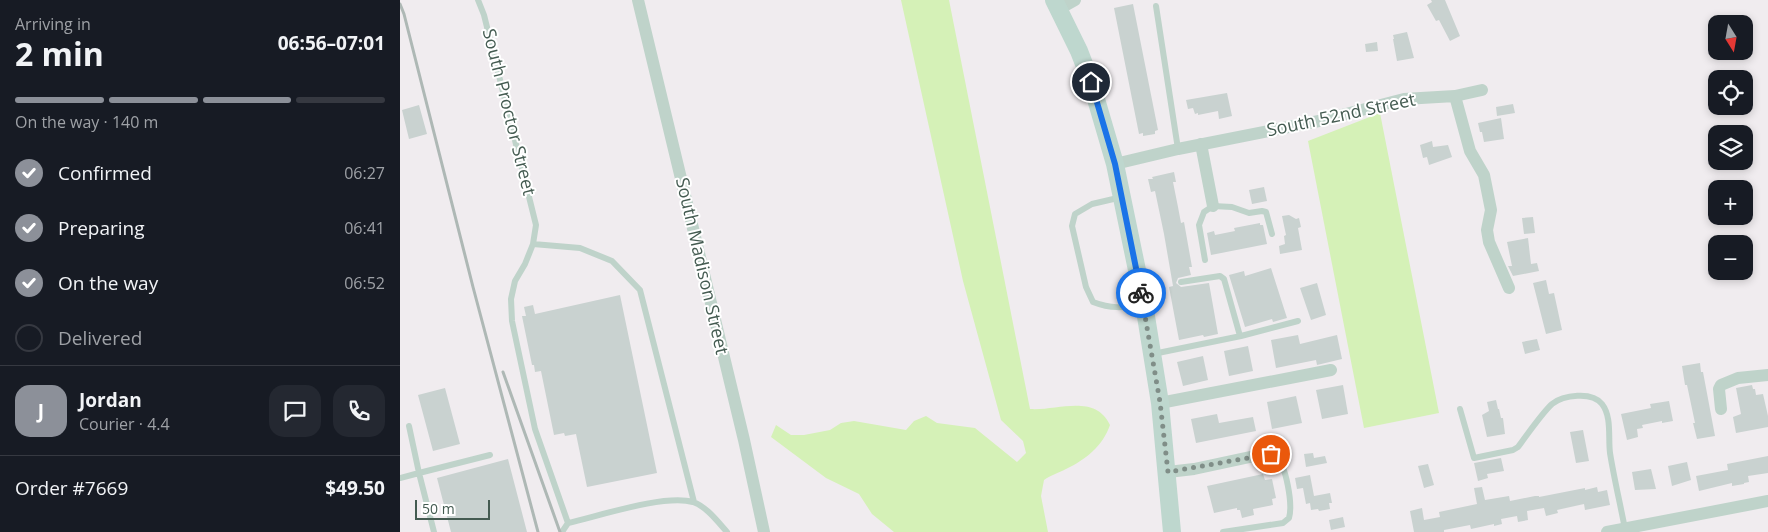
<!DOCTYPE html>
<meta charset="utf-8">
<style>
:root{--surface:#171b24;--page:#242831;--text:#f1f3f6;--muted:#9ea1a6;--line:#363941;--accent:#8c9099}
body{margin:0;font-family:"Open Sans",sans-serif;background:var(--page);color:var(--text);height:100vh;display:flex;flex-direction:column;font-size:19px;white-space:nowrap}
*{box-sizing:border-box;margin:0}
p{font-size:16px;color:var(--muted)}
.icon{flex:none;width:28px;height:28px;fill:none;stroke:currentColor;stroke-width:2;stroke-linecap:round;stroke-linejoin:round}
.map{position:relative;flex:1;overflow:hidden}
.drawer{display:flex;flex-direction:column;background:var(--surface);width:400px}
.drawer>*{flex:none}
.needle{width:32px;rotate:169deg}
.fabs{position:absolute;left:1308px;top:15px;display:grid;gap:10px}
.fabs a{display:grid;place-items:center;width:45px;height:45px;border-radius:10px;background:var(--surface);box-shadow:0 2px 8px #0003;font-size:25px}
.scale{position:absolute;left:15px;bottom:12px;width:75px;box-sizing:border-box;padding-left:5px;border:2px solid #445b51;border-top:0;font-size:14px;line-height:18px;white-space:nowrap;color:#445b51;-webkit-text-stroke:4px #fff;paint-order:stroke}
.pin{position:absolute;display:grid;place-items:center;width:42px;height:42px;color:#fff;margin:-21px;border:2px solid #fff;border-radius:50%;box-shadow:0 1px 5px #0007}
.courier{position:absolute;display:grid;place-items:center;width:50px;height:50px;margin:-25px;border:4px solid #1a73e8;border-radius:50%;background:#fff;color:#222;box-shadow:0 1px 6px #0007}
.summary em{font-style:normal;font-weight:700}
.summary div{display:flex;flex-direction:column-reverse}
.summary{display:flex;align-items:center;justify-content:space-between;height:85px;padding:0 15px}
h1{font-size:32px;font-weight:700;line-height:38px}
.bar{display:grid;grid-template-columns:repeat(4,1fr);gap:8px 5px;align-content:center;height:60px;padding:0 15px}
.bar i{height:6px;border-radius:4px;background:var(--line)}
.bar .current{background:var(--accent)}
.bar p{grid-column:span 4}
.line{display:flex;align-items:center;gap:12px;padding:0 15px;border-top:1px solid var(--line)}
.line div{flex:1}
.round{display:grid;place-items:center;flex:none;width:52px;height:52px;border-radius:15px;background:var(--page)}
ol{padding:0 15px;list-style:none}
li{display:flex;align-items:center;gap:15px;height:55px}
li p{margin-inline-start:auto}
li .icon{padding:5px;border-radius:50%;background:var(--accent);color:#fff;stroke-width:4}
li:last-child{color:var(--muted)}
li i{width:28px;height:28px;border:2px solid var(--line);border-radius:50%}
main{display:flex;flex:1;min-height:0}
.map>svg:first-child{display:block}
.green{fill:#d5f1b7}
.building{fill:#c9d2d0}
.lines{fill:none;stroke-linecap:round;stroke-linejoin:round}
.lane{stroke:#bfd3ca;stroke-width:6}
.street{stroke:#bfd3ca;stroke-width:12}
.secondary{stroke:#bed7ce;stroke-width:18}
.rail{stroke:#aeb8b5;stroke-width:3}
.done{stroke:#808e88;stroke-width:5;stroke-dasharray:0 9}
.route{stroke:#1a73e8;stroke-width:6}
.labels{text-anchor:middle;stroke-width:4;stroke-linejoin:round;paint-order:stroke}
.street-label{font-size:18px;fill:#445b51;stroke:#fff}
</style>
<main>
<section class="drawer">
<div class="summary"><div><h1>2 min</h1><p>Arriving in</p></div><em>06:56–07:01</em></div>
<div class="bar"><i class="current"></i><i class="current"></i><i class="current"></i><i></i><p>On the way · 140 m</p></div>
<ol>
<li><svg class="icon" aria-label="check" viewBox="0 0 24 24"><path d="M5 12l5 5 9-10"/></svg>Confirmed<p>06:27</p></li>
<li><svg class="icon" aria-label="check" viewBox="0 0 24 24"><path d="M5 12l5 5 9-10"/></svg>Preparing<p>06:41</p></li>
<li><svg class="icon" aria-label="check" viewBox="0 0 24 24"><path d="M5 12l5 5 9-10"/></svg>On the way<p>06:52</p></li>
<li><i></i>Delivered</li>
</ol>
<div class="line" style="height:90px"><b class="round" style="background:var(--accent);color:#fff">J</b><div><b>Jordan</b><p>Courier · 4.4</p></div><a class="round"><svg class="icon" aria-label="chat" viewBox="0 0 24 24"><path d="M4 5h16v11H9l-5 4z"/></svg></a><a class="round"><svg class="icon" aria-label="phone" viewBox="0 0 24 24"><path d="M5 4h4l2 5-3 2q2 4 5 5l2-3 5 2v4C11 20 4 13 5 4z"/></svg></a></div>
<div class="line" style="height:65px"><div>Order #7669</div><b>$49.50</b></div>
</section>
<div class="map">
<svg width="1368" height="532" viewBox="0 0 1368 532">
<rect width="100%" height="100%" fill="#f0ecef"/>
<!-- green -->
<path class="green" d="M501 0H549L630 409C657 411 695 393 710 425 703 446 685 460 666 469 658 473 651 475 644 480L641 496 648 532H494L472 514 459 494 426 478 371 437 376 425 391 435H404L430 430 441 423 454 421 506 430 514 421 526 416 537 423 575 428 617 462 626 453 623 441 601 420 563 281Z
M980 113 1039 413 964 428 908 141Z"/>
<!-- building -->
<path class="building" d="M1031 0H1045L1060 36 1050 41 1039 20 1036 21 1027 5 1032 2Z
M733 4 758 130 755 131V134L743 136V133L739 134 714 8Z
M1007 32 1014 58 997 61 993 39H994L993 35Z
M977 42 978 51 966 52 965 44Z
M827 93 832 116 819 119 818 111 798 115V113L795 114 793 108 788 109 786 100Z
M1113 104 1115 113 1097 116 1096 107Z
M19 105 27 134 9 139 2 110Z
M1101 118 1104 139 1084 142 1082 132H1080L1078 123Z
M1032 141 1033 147 1048 145 1052 157 1029 165 1027 157 1023 158 1020 145Z
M774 172 776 182H773L778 207 781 223 784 222 792 267H789L791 275 778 278 776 283 781 287 809 283 818 334 804 337 803 335 779 340 769 287 773 286 764 234 755 191 751 192 748 179H753L752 177Z
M864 187 867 201 852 204 849 190Z
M889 215 896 219 899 218 901 227 898 228 902 250 880 254 879 246 885 244 884 236 886 235 882 216Z
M1133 217 1135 233 1124 234 1122 218Z
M860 223V225H863L867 244 811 255 807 233 814 231 815 235 835 231 834 228Z
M1128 238 1131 264 1137 263 1139 271 1113 276 1108 266H1112L1107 242Z
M871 268 887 318 873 322 872 319 845 327 829 275 844 271 845 276Z
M1146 280 1149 294 1154 293 1162 330 1146 334 1133 283Z
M917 283 926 315 911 320 900 288Z
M220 295 257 473 187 487 176 434 165 436 164 433 154 435 141 371 135 372 134 365H132L122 316H126L124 307 133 305 135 314Z
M898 335 900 344 937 335 942 359 917 365 916 360 876 368 871 340Z
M1137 339 1140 350 1125 354 1122 342Z
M848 346 853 371 829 376 824 351Z
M803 356 808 380 783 386 777 362Z
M1300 363 1301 372H1303L1315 436 1297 439 1293 423H1295L1287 385H1285L1282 366Z
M943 385 948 414 922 419 916 390Z
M1352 385 1353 389H1355L1356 395 1363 394 1368 416V427L1336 433 1333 417 1341 414 1336 388Z
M45 388 60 444 33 451 18 395Z
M896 396 902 423 872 429 867 402Z
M1096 400 1098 409H1099L1101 418H1103L1105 434 1087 437 1082 415 1089 411 1087 402Z
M1269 401 1273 421 1262 423V421L1242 425 1243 428 1237 429 1238 437 1227 440 1221 414 1251 408 1250 404Z
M817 414 819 423 853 417 856 431 796 443 791 419Z
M1183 430 1189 461 1176 463 1170 432Z
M913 453 914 458 925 456 927 463 906 467 904 454Z
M1368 456V473L1348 476 1349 482 1344 483V484L1332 486V483L1299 491 1296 476 1328 470 1327 464Z
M1101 458 1104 471 1087 474 1088 478 1078 481 1074 463Z
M108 459 127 532H51L37 478Z
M1287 462 1291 480 1272 486 1268 466Z
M1028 464 1034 485 1024 488 1018 466Z
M1251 469 1256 489 1235 490 1232 472Z
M863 474 865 480 872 479 876 498 872 499 873 505 853 509 854 515 842 518 840 510H837V508L814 513 807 486Z
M910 475 914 496 930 493 932 503H929L930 509 919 511 918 509 911 510 910 503 906 504 903 488 897 489 895 478Z
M1082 487 1085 500 1109 496 1110 501 1135 496H1139V497L1185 488V490L1197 487 1198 492 1207 490 1210 505 1185 510 1184 504 1157 510 1158 513 1146 516 1144 508 1127 511 1128 520 1118 522 1117 516 1101 519 1102 524 1094 526V524L1071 529 1070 525 1044 530V532H1014L1010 511 1022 508 1024 520 1040 517 1039 512 1077 504 1074 488Z
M943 517 945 527 931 530 929 520Z"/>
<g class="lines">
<!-- lane -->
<path class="lane" d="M78 0 84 15 136 225 133 244 125 264 115 281 111 299 112 321 135 429 168 523
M756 6 778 149
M722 197 692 204 675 214 672 226 686 287 693 302C711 309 723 308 742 304
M133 244 180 248 212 261 240 290 294 502
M805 260 799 225 804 212 813 206 832 207 849 213 862 211 866 212 872 234
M781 282 820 276 824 279 840 336
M753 354 841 336 898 321
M1060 409 1074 458 1113 450 1118 447C1127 435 1142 413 1152 404 1163 395 1192 391 1202 404 1212 417 1208 437 1210 453 1214 478 1220 503 1225 529
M9 426 19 473 90 455
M0 478 19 473 34 532
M162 532 168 523C199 516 264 494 293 502 306 506 318 522 327 532
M823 532 883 523 889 518C893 504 886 465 876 456"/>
<!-- street -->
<path class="street" d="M238 0 344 440 364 532
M659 9 675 0
M1055 96 1070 151 1084 175 1091 210 1087 230 1089 242 1109 288
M801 144 813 206
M715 164 778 149 919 121 1004 99 1055 96 1082 90
M760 403 931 370
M1321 409 1319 389 1321 385 1338 378 1368 375
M768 472 794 469 864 454 876 456
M1207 532 1368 501"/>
<!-- secondary -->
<path class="secondary" d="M654 0 679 51 691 82 715 164 744 304 760 403 772 532"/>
<!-- rail -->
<path class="rail" d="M0 4 4 14 73 287 138 532
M103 372 160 532"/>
</g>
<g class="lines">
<!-- done -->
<path class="done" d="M741 293 760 402 768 472 871 454"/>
<!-- route -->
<path class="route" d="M691 82 715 164 741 293"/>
</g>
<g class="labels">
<!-- street labels -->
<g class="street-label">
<text transform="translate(109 112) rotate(76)" y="6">South Proctor Street</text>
<text transform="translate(941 115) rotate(-12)" y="6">South 52nd Street</text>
<text transform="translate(302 266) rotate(77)" y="6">South Madison Street</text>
</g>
</g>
</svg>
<div class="fabs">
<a><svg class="needle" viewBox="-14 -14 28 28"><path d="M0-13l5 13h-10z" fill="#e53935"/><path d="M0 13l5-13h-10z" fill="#9ea1a6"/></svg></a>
<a><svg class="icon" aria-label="locate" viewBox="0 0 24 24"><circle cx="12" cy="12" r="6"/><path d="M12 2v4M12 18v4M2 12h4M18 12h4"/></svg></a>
<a><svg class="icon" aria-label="layers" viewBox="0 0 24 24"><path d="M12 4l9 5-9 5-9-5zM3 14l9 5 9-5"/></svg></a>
<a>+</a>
<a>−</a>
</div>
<div class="scale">50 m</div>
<div class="pin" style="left:871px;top:454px;background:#ea580c"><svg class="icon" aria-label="bag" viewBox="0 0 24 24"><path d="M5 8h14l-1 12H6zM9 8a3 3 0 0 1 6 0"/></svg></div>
<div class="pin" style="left:691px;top:82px;background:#1f2937"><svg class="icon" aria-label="home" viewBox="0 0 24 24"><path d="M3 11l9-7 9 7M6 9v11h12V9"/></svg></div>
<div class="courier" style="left:741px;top:293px"><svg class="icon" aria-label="bike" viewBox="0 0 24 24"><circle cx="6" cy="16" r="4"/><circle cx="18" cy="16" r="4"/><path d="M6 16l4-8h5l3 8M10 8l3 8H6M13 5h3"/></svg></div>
</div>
</main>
